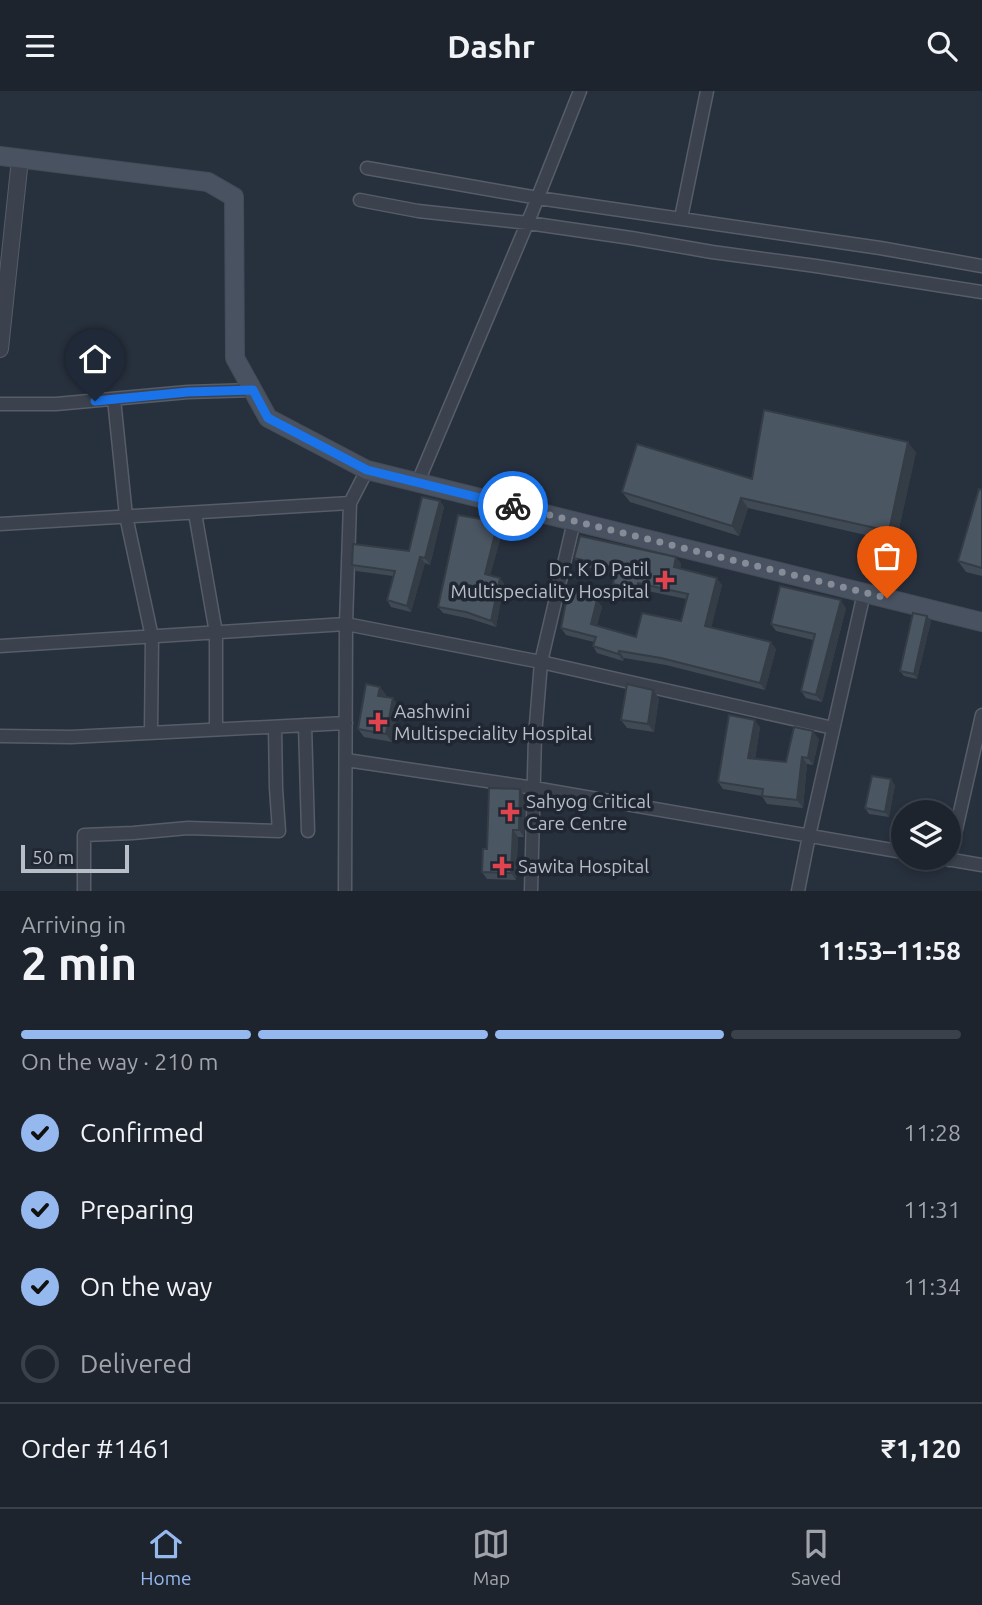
<!DOCTYPE html>
<meta charset="utf-8">
<style>
:root{--surface:#1d242e;--page:#252c36;--text:#f1f3f6;--muted:#a0a4aa;--line:#3b414a;--accent:#95b8ef}
body{margin:0;font-family:Ubuntu,sans-serif;background:var(--page);color:var(--text);height:100vh;display:flex;flex-direction:column;font-size:26px;white-space:nowrap}
*{box-sizing:border-box;margin:0}
p{font-size:23px;color:var(--muted)}
.icon{flex:none;width:38px;height:38px;fill:none;stroke:currentColor;stroke-width:2;stroke-linecap:round;stroke-linejoin:round}
.map{position:relative;height:800px;overflow:hidden}
.side{display:flex;flex-direction:column;background:var(--surface);flex:1}
.side>*{flex:none}
.buttons{position:absolute;left:891px;top:709px;display:grid;gap:14px}
.buttons a{display:grid;place-items:center;width:70px;height:70px;border-radius:50%;background:var(--surface);box-shadow:0 4px 10px #0003,0 0 0 2px var(--line);font-size:35px}
.scale{position:absolute;left:21px;bottom:18px;width:108px;box-sizing:border-box;padding-left:7px;border:4px solid #b7bec8;border-top:0;font-size:19px;line-height:24px;white-space:nowrap;color:#b7bec8;-webkit-text-stroke:5px #202733;paint-order:stroke}
.pin{position:absolute;display:grid;place-items:center;width:60px;height:60px;color:#fff;margin:-72px -30px;border-radius:50% 50% 50% 0;rotate:-45deg;box-shadow:0 0 7px #0007}
.pin .icon{rotate:45deg}
.courier{position:absolute;display:grid;place-items:center;width:70px;height:70px;margin:-35px;border:5px solid #1a73e8;border-radius:50%;background:#fff;color:#222;box-shadow:0 2px 9px #0007}
.summary em{font-style:normal;font-weight:600}
.summary div{display:flex;flex-direction:column-reverse}
.summary{display:flex;align-items:center;justify-content:space-between;height:119px;padding:0 21px}
h1{font-size:46px;font-weight:600;line-height:52px}
.bar{display:grid;grid-template-columns:repeat(4,1fr);gap:10px 7px;align-content:center;height:84px;padding:0 21px}
.bar i{height:9px;border-radius:5px;background:var(--line)}
.bar .active{background:var(--accent)}
.bar p{grid-column:span 4}
.line{display:flex;align-items:center;gap:18px;padding:0 21px;border-top:2px solid var(--line)}
.line div{flex:1}
ol{padding:0 21px;list-style:none}
li{display:flex;align-items:center;gap:21px;height:77px}
li p{margin-inline-start:auto}
li .icon{padding:7px;border-radius:50%;background:var(--accent);color:#111;stroke-width:4}
li:last-child{color:var(--muted)}
li i{width:38px;height:38px;border:4px solid var(--line);border-radius:50%}
header{display:flex;justify-content:space-between;align-items:center;height:91px;padding:0 21px;background:var(--surface);font-size:32px;font-weight:600}
.tabs{display:flex;justify-content:space-around;align-items:center;height:98px;border-top:2px solid var(--line);background:var(--surface);font-size:19px;color:var(--muted)}
.tabs a{display:grid;justify-items:center;gap:4px}
.tabs .active{color:var(--accent)}
.map>svg:first-child{display:block}
.lines{fill:none;stroke-linecap:round;stroke-linejoin:round}
.minor-casing{stroke:#565d68;stroke-width:15}
.tertiary-casing{stroke:#565d68;stroke-width:18}
.secondary-casing{stroke:#444b57;stroke-width:20}
.minor{stroke:#3b424e;stroke-width:12}
.tertiary{stroke:#3b424e;stroke-width:16}
.secondary{stroke:#495260;stroke-width:18}
.wall{fill:#404a55}
.shaded-wall{fill:#343c45}
.building{fill:#4b5663;stroke:#343c45;stroke-width:2}
.done{stroke:#858c97;stroke-width:7;stroke-dasharray:0 12.6}
.route{stroke:#1a73e8;stroke-width:9}
.health-dot{fill:#e0444e;stroke:#202733;stroke-width:2.5}
.labels{text-anchor:middle;stroke-width:7;stroke-linejoin:round;paint-order:stroke}
.poi-label{font-size:19px;fill:#b7bec8;stroke:#202733;text-anchor:start}
</style>
<header><svg class="icon" aria-label="menu" viewBox="0 0 24 24"><path d="M4 6h16M4 12h16M4 18h16"/></svg>Dashr<svg class="icon" aria-label="search" viewBox="0 0 24 24"><circle cx="10" cy="10" r="6"/><path d="M15 15l6 6"/></svg></header>
<div class="map">
<svg width="982" height="800" viewBox="0 0 982 800">
<rect width="100%" height="100%" fill="#27303d"/>
<g class="lines">
<!-- minor casing -->
<g class="minor-casing">
<path id="minor" d="M367 77 538 107 880 157 982 175
M360 109 418 120 528 132 631 147 712 161 816 175 982 201
M681 127 707 0
M114 308 126 425 152 546 151 641
M0 313H56L188 301 253 299
M418 391 532 121 580 0
M195 422 216 542V638
M0 433 350 412
M0 555 346 533 541 571 833 637
M305 634 308 740
M0 645 71 646 346 632
M346 669 534 697 903 761
M935 766 982 774
M949 769 982 624
M84 800V744L133 742 188 737 279 740 276 697 275 636
M345 800 346 533 350 412 367 379
M531 800 535 645 541 571 574 430
M798 800 809 745 864 502"/>
</g>
<!-- tertiary casing -->
<g class="tertiary-casing">
<path id="tertiary" d="M0 258 20 68"/>
</g>
<!-- secondary casing -->
<g class="secondary-casing">
<path id="secondary" d="M0 65 208 91 234 106 235 267 268 327 367 379 982 531"/>
</g>
<!-- minor -->
<use href="#minor" class="minor"/>
<!-- tertiary -->
<use href="#tertiary" class="tertiary"/>
<!-- secondary -->
<use href="#secondary" class="secondary"/>
</g>
<!-- wall -->
<path class="wall" d="M916 361 896 451 748 417 739 445 630 411 622 401 752 388Z
M982 399V485L966 481 958 470Z
M440 410 444 416 430 474 425 472 411 521 391 516 387 509 393 485 356 480 352 474 409 460Z
M498 431 503 438 490 484 500 487 504 493 496 536 471 528 443 522 438 516Z
M676 466 681 473 680 477 722 494 711 536 776 558 765 599 666 574 624 567 623 570 597 562 593 555 594 551 566 544 561 537 579 502 582 505 597 509 602 516 597 534 636 546 681 530 686 508 643 499 642 505 617 500 613 493 615 483 579 474 574 467Z
M846 517 822 611 806 607 801 600 813 549 776 540 771 533Z
M931 530 917 588 904 585 900 580Z
M380 596 386 604 385 606 399 615 392 651 364 646 358 638Z
M659 607 654 641 627 637 621 629Z
M760 636 755 668 786 671 819 648 813 674 807 673 803 717 767 713 762 705 723 698 718 691Z
M895 694 889 726 869 723 865 717Z
M525 706 524 746H518L516 789 487 788 482 781 487 758Z"/>
<!-- shaded-wall -->
<path class="shaded-wall" d="M908 351 916 361 896 451 889 440Z
M741 407 748 417 739 445 732 435Z
M440 410 444 416 430 474 425 467Z
M498 431 503 438 489 489 485 483Z
M420 466 425 472 411 521 407 515Z
M676 466 681 473 679 483 674 476Z
M500 487 504 493 496 536 491 530Z
M717 487 722 494 710 542 705 535Z
M638 492 643 499 642 505 637 498Z
M597 509 602 516 596 539 591 533Z
M841 509 846 517 822 611 816 604Z
M927 525 931 530 917 588 914 583Z
M771 551 776 558 765 599 760 592Z
M619 560 624 567 623 570 618 563Z
M380 596 386 604 384 613 378 605Z
M653 599 659 607 654 641 648 633Z
M393 607 399 615 392 651 386 643Z
M755 629 760 636 754 675 748 667Z
M813 640 819 648 813 674 808 667Z
M802 666 807 673 803 717 797 709Z
M891 688 895 694 889 726 885 721Z
M520 698 525 706 524 746 519 739Z
M513 739 518 746 516 789 511 782Z"/>
<!-- building -->
<path class="building" d="M764 319 908 351 889 440 741 407 732 435 622 401 637 353 752 388Z
M979 398 982 399V477L958 470Z
M422 406 440 410 425 467 420 466 407 515 387 509 395 480 352 474 353 453 409 460Z
M458 424 498 431 485 483 500 487 491 530 466 521 438 516Z
M580 445 676 466 674 476 717 487 705 535 771 551 760 592 661 567 619 560 618 563 593 555 596 546 561 537 568 500 579 502V504L597 509 591 533 636 546 642 522 681 530 688 503 638 492 637 498 613 493 616 477 574 467Z
M780 495 841 509 816 604 801 600 815 543 771 533Z
M913 522 927 525 914 583 900 580Z
M366 593 380 596 378 605 393 607 386 643 358 638Z
M627 593 653 599 648 633 621 629Z
M729 624 755 629 748 667 786 671 794 636 813 640 808 667 802 666 797 709 762 705 763 698 718 691Z
M872 685 891 688 885 721 865 717Z
M489 697 520 698 519 739H513L511 782 482 781 483 758H487Z"/>
<g class="lines">
<!-- done -->
<path class="done" d="M513 415 887 507"/>
<!-- route -->
<path class="route" d="M95 310 188 301 253 299 268 327 367 379 513 415"/>
</g>
<!-- markers -->
<g class="health-dot">
<path d="M661.5 478.5h7v7h7v7h-7v7h-7v-7h-7v-7h7z"/>
<path d="M374.5 620.5h7v7h7v7h-7v7h-7v-7h-7v-7h7z"/>
<path d="M506.5 710.5h7v7h7v7h-7v7h-7v-7h-7v-7h7z"/>
<path d="M498.5 764.5h7v7h7v7h-7v7h-7v-7h-7v-7h7z"/>
</g>
<g class="labels">
<!-- poi labels -->
<g class="poi-label">
<text x="649" y="485" text-anchor="end">Dr. K D Patil<tspan x="649" dy="22">Multispeciality Hospital</tspan></text>
<text x="394" y="627">Aashwini<tspan x="394" dy="22">Multispeciality Hospital</tspan></text>
<text x="526" y="717">Sahyog Critical<tspan x="526" dy="22">Care Centre</tspan></text>
<text x="518" y="782">Sawita Hospital</text>
</g>
</g>
</svg>
<div class="buttons">
<a><svg class="icon" aria-label="layers" viewBox="0 0 24 24"><path d="M12 4l9 5-9 5-9-5zM3 14l9 5 9-5"/></svg></a>
</div>
<div class="scale">50 m</div>
<div class="pin" style="left:887px;top:507px;background:#ea580c"><svg class="icon" aria-label="bag" viewBox="0 0 24 24"><path d="M5 8h14l-1 12H6zM9 8a3 3 0 0 1 6 0"/></svg></div>
<div class="pin" style="left:95px;top:310px;background:#1f2937"><svg class="icon" aria-label="home" viewBox="0 0 24 24"><path d="M3 11l9-7 9 7M6 9v11h12V9"/></svg></div>
<div class="courier" style="left:513px;top:415px"><svg class="icon" aria-label="bike" viewBox="0 0 24 24"><circle cx="6" cy="16" r="4"/><circle cx="18" cy="16" r="4"/><path d="M6 16l4-8h5l3 8M10 8l3 8H6M13 5h3"/></svg></div>
</div>
<section class="side">
<div class="summary"><div><h1>2 min</h1><p>Arriving in</p></div><em>11:53–11:58</em></div>
<div class="bar"><i class="active"></i><i class="active"></i><i class="active"></i><i></i><p>On the way · 210 m</p></div>
<ol>
<li><svg class="icon" aria-label="check" viewBox="0 0 24 24"><path d="M5 12l5 5 9-10"/></svg>Confirmed<p>11:28</p></li>
<li><svg class="icon" aria-label="check" viewBox="0 0 24 24"><path d="M5 12l5 5 9-10"/></svg>Preparing<p>11:31</p></li>
<li><svg class="icon" aria-label="check" viewBox="0 0 24 24"><path d="M5 12l5 5 9-10"/></svg>On the way<p>11:34</p></li>
<li><i></i>Delivered</li>
</ol>
<div class="line" style="height:91px"><div>Order #1461</div><b>₹1,120</b></div>
</section>
<nav class="tabs">
<a class="active"><svg class="icon" aria-label="home" viewBox="0 0 24 24"><path d="M3 11l9-7 9 7M6 9v11h12V9"/></svg>Home</a>
<a><svg class="icon" aria-label="map" viewBox="0 0 24 24"><path d="M3 6l6-2 6 2 6-2v14l-6 2-6-2-6 2zM9 4v14M15 6v14"/></svg>Map</a>
<a><svg class="icon" aria-label="saved" viewBox="0 0 24 24"><path d="M7 4h10v16l-5-4-5 4z"/></svg>Saved</a>
</nav>
